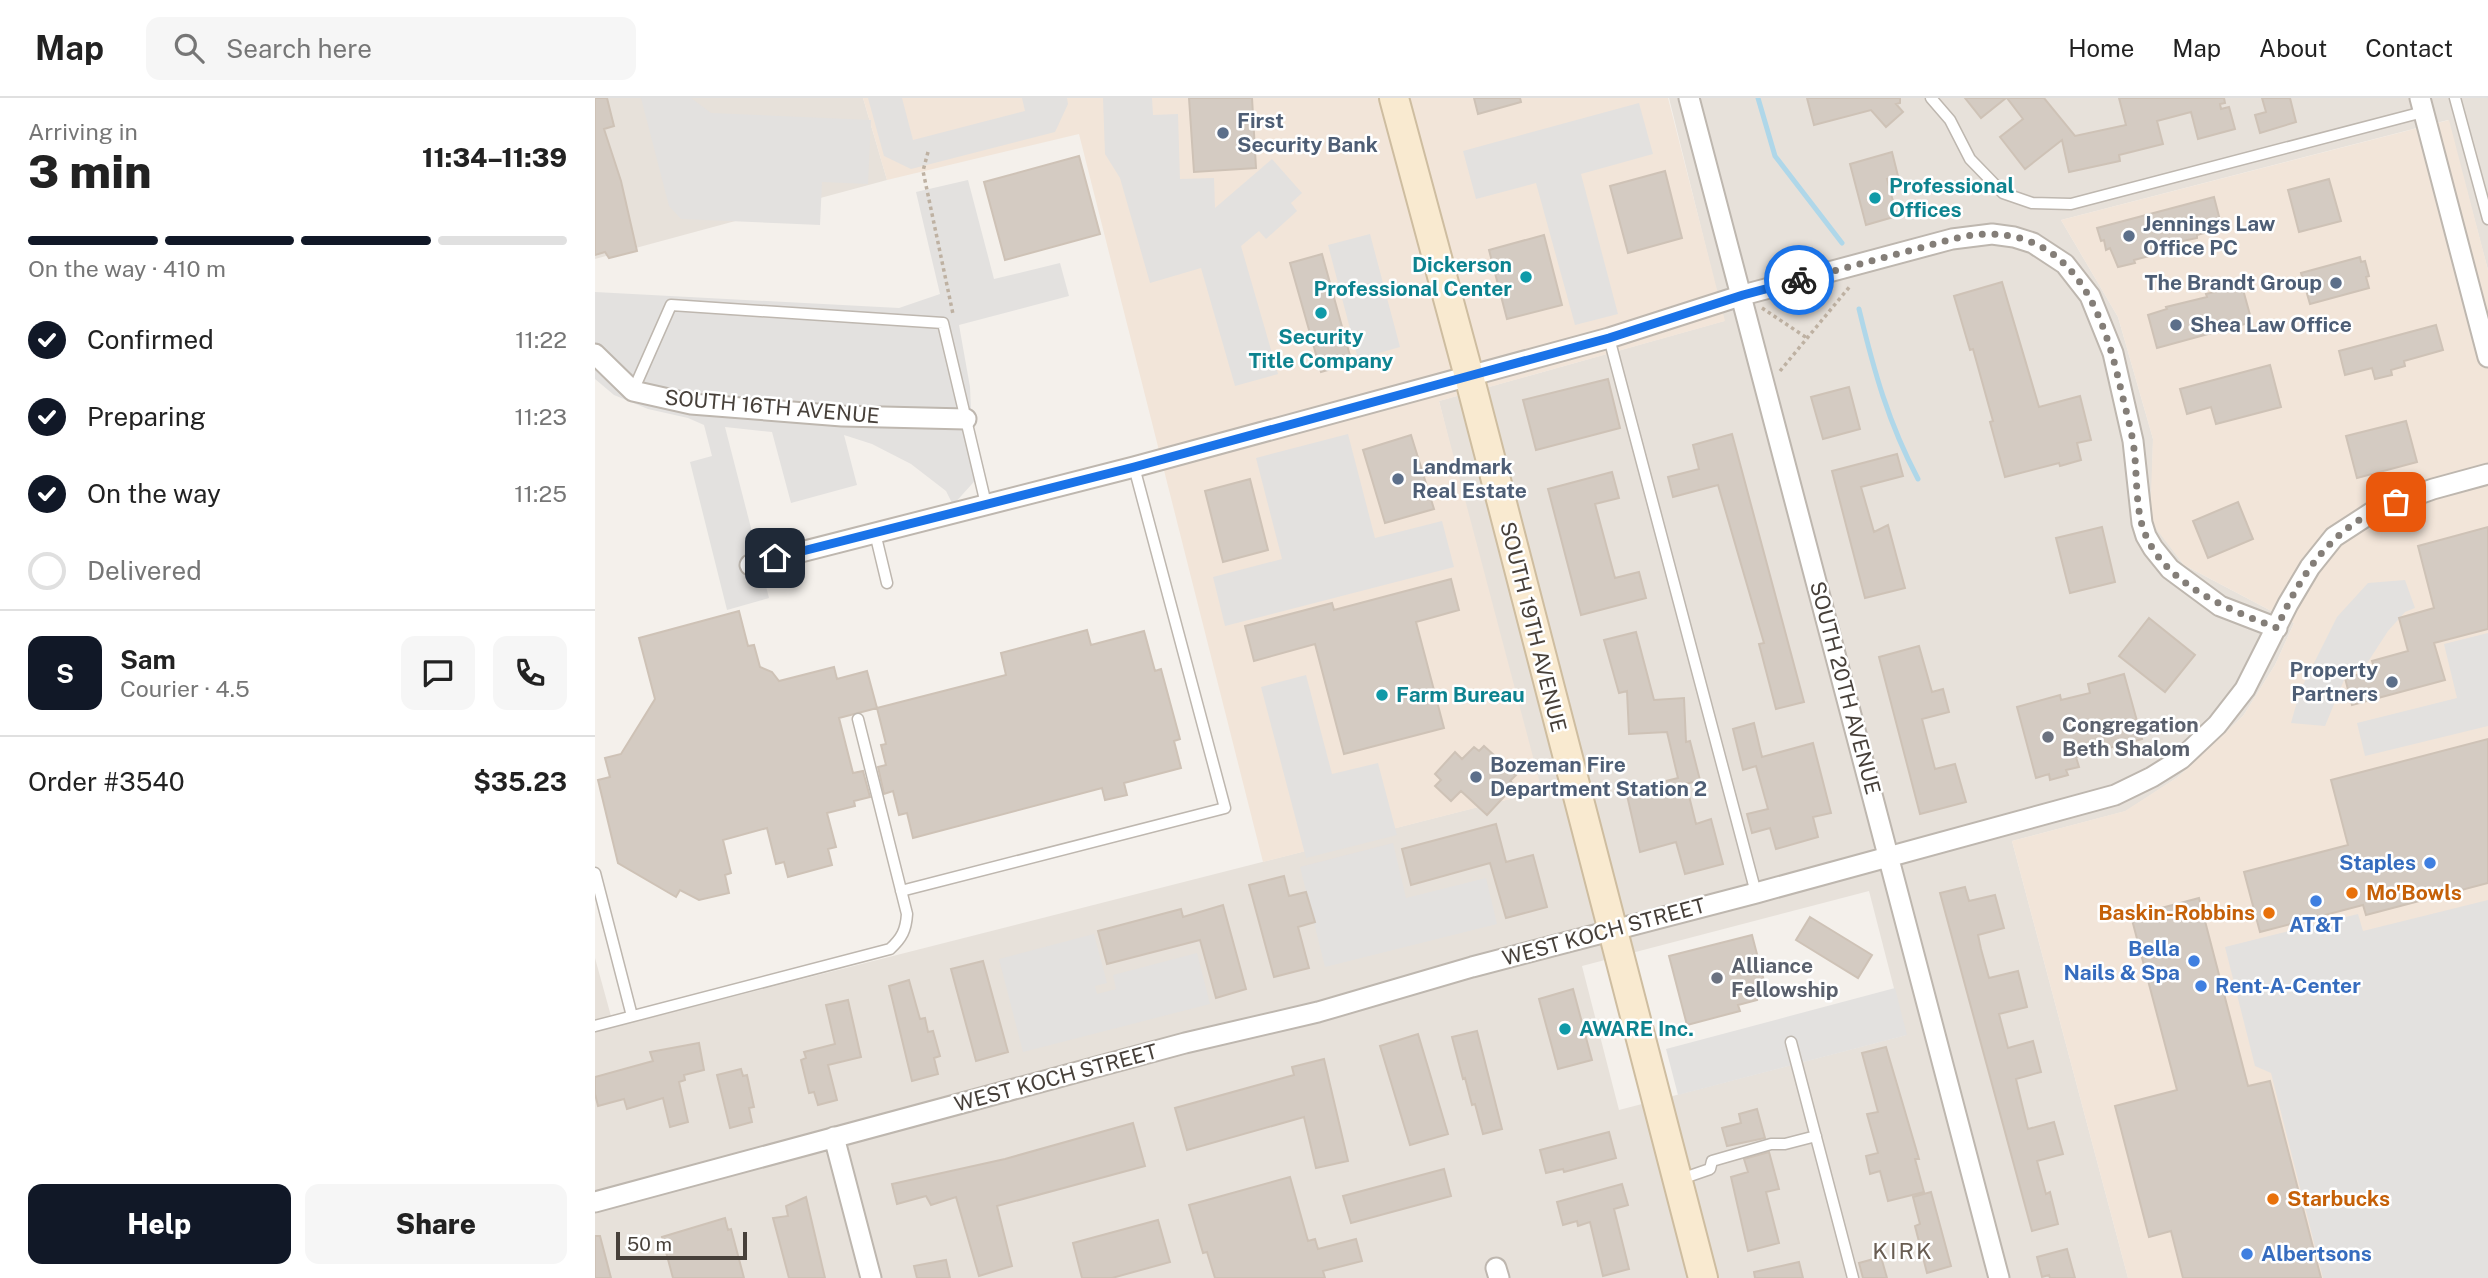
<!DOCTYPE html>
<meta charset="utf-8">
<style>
:root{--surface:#fff;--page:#f6f6f6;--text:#222;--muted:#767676;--line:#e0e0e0;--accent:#111827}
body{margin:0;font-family:"Public Sans",sans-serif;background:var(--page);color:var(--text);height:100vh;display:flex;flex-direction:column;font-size:26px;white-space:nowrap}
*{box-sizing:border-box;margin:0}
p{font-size:23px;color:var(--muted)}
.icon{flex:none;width:38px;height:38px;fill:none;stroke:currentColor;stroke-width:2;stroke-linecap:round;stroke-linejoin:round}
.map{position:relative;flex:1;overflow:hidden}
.sheet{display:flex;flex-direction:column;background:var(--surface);width:595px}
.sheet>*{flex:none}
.scale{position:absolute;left:21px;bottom:18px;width:131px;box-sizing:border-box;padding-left:7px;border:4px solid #47403a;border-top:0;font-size:19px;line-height:24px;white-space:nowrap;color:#47403a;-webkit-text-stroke:5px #fff;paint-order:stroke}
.pin{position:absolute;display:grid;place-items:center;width:60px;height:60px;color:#fff;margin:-30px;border-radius:14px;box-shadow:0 4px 10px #0006}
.courier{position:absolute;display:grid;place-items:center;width:70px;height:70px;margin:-35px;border:5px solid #1a73e8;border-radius:50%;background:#fff;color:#222;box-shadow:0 2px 9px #0007}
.overview em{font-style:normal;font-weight:800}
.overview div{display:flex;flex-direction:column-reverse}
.overview{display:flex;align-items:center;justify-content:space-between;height:119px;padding:0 28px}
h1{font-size:46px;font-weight:800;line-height:52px}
.bar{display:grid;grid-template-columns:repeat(4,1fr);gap:10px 7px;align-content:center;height:84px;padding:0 28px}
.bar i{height:9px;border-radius:5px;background:var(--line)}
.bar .active{background:var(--accent)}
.bar p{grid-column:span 4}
.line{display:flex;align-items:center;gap:18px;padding:0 28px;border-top:2px solid var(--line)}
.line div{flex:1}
.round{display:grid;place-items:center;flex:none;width:74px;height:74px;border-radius:14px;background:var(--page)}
ol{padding:0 28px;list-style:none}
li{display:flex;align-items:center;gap:21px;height:77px}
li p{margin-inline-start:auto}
li .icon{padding:7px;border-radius:50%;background:var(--accent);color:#fff;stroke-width:4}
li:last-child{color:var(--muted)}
li i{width:38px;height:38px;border:4px solid var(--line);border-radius:50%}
.action{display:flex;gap:14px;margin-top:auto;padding:14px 28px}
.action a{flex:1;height:80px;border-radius:14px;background:var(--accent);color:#fff;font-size:28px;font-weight:800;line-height:80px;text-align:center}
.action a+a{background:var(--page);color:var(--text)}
header{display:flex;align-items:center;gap:42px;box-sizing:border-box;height:98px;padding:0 35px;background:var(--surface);border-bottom:2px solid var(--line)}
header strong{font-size:33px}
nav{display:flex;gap:38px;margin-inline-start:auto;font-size:24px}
.search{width:490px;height:63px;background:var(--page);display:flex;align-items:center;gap:18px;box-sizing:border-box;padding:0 24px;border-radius:14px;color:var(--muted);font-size:26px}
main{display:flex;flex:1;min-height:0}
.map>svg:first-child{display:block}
.residential{fill:#e7e1da;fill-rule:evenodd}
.commercial{fill:#f2e5d9}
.parking{fill:#e3e1df}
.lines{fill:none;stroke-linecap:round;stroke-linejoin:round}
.stream{stroke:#afd7e9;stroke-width:5}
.building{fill:#d4cbc2;stroke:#cec2b6;stroke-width:2}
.service-casing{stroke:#beb7af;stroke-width:13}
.minor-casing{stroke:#beb7af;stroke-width:23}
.secondary-casing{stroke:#cebda0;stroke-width:32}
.path{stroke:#beb1a2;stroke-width:3.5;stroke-dasharray:3.5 3.5;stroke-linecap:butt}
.service{stroke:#fff;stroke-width:10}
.minor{stroke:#fff;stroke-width:19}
.secondary{stroke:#f9ead0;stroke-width:28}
.done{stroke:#847e78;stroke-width:7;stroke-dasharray:0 12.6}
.route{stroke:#1a73e8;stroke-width:9}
.service-dot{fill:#5c6f8a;stroke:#fff;stroke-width:2.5}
.culture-dot{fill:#0f9aa8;stroke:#fff;stroke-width:2.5}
.worship-dot{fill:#6b7280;stroke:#fff;stroke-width:2.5}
.shop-dot{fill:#3f7fe0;stroke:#fff;stroke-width:2.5}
.food-dot{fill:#e8710a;stroke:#fff;stroke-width:2.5}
.labels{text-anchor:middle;stroke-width:5;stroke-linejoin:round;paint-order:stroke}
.service-label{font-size:21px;font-weight:bold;fill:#4e5e75;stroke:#fff;text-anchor:start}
.culture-label{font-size:21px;font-weight:bold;fill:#0d838f;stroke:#fff;text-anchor:start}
.street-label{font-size:21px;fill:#47403a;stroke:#fff}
.worship-label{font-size:21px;font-weight:bold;fill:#5b616d;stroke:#fff;text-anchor:start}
.shop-label{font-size:21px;font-weight:bold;fill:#366cbe;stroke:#fff;text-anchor:end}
.food-label{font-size:21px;font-weight:bold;fill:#c56008;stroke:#fff;text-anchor:start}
.neighbourhood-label{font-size:23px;letter-spacing:2px;fill:#695d52;stroke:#fff}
</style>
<header>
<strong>Map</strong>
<div class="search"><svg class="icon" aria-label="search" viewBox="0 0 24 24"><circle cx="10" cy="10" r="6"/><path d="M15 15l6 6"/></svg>Search here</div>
<nav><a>Home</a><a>Map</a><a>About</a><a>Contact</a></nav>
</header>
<main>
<section class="sheet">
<div class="overview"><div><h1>3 min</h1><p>Arriving in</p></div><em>11:34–11:39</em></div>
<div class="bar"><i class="active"></i><i class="active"></i><i class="active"></i><i></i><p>On the way · 410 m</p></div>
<ol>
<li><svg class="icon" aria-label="check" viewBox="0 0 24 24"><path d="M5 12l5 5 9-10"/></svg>Confirmed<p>11:22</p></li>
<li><svg class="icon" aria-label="check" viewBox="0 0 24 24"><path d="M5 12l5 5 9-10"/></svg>Preparing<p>11:23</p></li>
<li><svg class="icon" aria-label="check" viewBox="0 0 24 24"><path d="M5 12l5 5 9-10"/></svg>On the way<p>11:25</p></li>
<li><i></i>Delivered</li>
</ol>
<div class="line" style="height:126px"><b class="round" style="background:var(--accent);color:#fff">S</b><div><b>Sam</b><p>Courier · 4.5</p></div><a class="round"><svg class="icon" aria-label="chat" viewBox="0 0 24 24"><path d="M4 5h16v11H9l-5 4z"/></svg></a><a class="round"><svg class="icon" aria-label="phone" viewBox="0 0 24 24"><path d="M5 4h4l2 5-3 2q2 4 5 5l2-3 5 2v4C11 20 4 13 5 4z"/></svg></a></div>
<div class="line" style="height:91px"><div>Order #3540</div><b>$35.23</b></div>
<div class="action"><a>Help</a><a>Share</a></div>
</section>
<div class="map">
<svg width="1893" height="1180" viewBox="0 0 1893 1180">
<rect width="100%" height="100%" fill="#f4f0eb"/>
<!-- residential -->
<path class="residential" d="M0 0H268L292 82 0 161Z
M1074 0H1893V172L1853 22 1466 122 1523 219 1558 341 1556 423 1589 467 1699 525 1680 567 1648 618 1583 679 1531 713 1417 743 1533 1180H0V860L19 929 942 694 844 303 1129 223ZM1274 793 1311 937 1024 1012 987 868Z"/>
<!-- commercial -->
<path class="commercial" d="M268 0H1073L1130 223 844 303 947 693 668 764 484 36 292 82Z
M1854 22 1893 172V1180H1533L1417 743 1530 713 1583 679 1648 618 1680 567 1699 525 1589 467 1555 423 1558 341 1523 219 1466 122Z"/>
<!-- parking -->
<path class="parking" d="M46 0H96L116 15 276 22 273 86 227 84 225 127 86 121 74 108Z
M273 0H307L318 42 430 13 427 0H472L473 6 460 34 316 71 289 58Z
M508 0H557L558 17 583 16 585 81 619 80 620 110 677 61 707 95 696 105 702 113 671 141 664 133 646 148 683 276 640 288 606 170 555 185 525 80 510 56Z
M1044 5 1058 56 986 76 1023 216 980 227 941 85 881 101 868 53Z
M373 82 399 181 465 165 474 198 364 227 375 289 377 334 385 377 358 407 351 393 316 366 277 346 249 337 262 387 196 405 177 334 130 329 174 500 132 512 95 364 117 358 109 327 93 320 53 311 19 297 0 281V194L304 210 345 196 321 94Z
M775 136 805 249 763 261 733 147Z
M753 336 780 440 847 423 859 469 630 528 618 479 687 461 661 360Z
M1810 482 1820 510 1810 514 1793 533 1767 573 1754 570 1730 628 1696 625 1705 593 1742 519 1773 485Z
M1893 535V628L1770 658 1762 625 1862 600 1849 546Z
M711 577 737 676 783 665 802 737 711 760 666 589Z
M798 745 811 800 891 780 902 826 730 869 705 769Z
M1893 802V1180H1728L1676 975 1660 968 1630 849 1763 816 1768 833Z
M499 836 512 885 500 888 502 896 521 891 518 877 602 855 615 906 428 954 404 861Z
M1300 890 1312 937 1083 997 1071 951Z"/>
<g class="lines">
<!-- stream -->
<path class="stream" d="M1163 0 1180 58 1247 145
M1264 211C1279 273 1293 324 1323 381"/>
</g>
<!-- building -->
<path class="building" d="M0 0H12L19 28 9 31 26 83 42 153 14 160 10 154 0 157Z
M594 0H657L661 70 599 74Z
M879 0H925L926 4 883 16Z
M1212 0H1305V5L1301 6 1308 14 1291 29 1276 12 1219 27Z
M1370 0H1411L1386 20Z
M1412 0H1449L1480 38 1531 27 1524 0H1629L1630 5 1625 6 1626 11 1634 9 1640 31 1603 41 1596 14 1562 23 1568 46 1524 57 1525 63 1474 74 1467 42 1430 71 1405 39 1428 21Z
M1667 0H1695L1701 24 1665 35 1660 17 1671 14Z
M1297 54 1303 78 1292 81 1302 118 1271 127 1255 66Z
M484 58 505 136 410 162 389 84Z
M1070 73 1087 140 1033 155 1015 88Z
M1734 81 1746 123 1704 134 1693 92Z
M1619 99 1627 130 1602 137V140L1556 150 1558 157 1539 162 1540 165 1523 169 1515 150 1511 152 1509 142 1506 143 1502 130Z
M949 137 967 207 912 221 894 152Z
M727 156 757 265 726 274 695 165Z
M1765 159 1766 164 1770 163 1774 178 1771 179 1774 190 1715 206 1706 175Z
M1407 184 1444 309 1485 298 1496 342 1482 345 1486 362 1465 368 1464 365 1410 379 1395 324 1398 323 1378 251 1375 252 1359 198Z
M1647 188 1657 224 1562 250 1553 217 1572 211 1571 209 1612 199 1611 196Z
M1841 227 1848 252 1809 263 1810 268 1796 272 1797 277 1780 281 1777 270 1750 277 1744 253Z
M1675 267 1686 309 1621 326 1616 309 1592 316 1585 291Z
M1013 281 1025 330 941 352 928 302Z
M1254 289 1265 331 1228 341 1216 299Z
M1811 323 1822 364 1762 380 1751 338Z
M1137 336 1209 604 1181 611 1164 546 1169 545 1123 387 1078 399 1073 379 1104 371 1098 347Z
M816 337 839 411 790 425 768 352Z
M1302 356 1308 378 1266 389 1279 434 1293 427 1310 490 1270 500 1237 373Z
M1017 374 1024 400 1000 406 1020 480 1044 474 1051 500 986 517 953 391Z
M655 381 673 452 628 464 610 393Z
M1643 404 1658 441 1613 460 1598 423Z
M1507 429 1520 484 1475 495 1461 440Z
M1893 429V531L1839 545 1850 582 1757 607 1750 580 1780 572 1777 563 1813 553 1804 520 1839 510 1823 448Z
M856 481 864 512 821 524 849 630 749 656 720 546 659 563 650 528 737 505 739 512Z
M144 513 153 548 159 547 165 569 177 574 184 583 239 569 242 581 272 573 282 610 244 620 258 675 268 673 275 699 259 703 260 708 232 715 241 749 233 751 237 767 193 779 189 764 181 766 172 730 128 742 136 775 130 777 134 795 104 802 85 792 81 799 23 765 3 682 15 679 10 660 26 656 60 601 44 540Z
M1554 520 1600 557 1570 594 1524 558Z
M492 532 496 547 549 533 560 573 566 571 585 641 579 643 586 670 529 685 532 697 510 702 507 690 318 740 312 715 304 717 298 693 289 696 283 669 291 667 286 647 291 646 282 610 411 577 406 555Z
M1041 534 1059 602 1089 600 1091 644 1095 643 1105 682 1091 686 1101 726 1116 721 1128 766 1090 776 1081 744 1045 754 1031 693 1083 680 1072 634 1034 636 1032 593 1024 595 1009 542Z
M1324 548 1337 594 1348 591 1354 614 1327 621 1340 671 1360 666 1371 704 1325 716 1284 559Z
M1529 576 1547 641 1481 659 1484 669 1471 672 1473 677 1455 682 1454 676 1441 680 1422 609 1465 597 1466 602 1495 595 1493 586Z
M1159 625 1167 659 1218 645 1236 715 1218 719 1223 739 1181 751 1175 730 1157 735 1152 716 1173 711 1161 668 1148 672 1138 631Z
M1893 641V785L1771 817 1768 807 1665 834 1649 774 1753 747 1736 682Z
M889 648 921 677 915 683 920 687 892 717 866 693 856 703 840 688 846 682 840 676 860 654 867 661 879 649 884 653Z
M901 726 911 764 938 757 952 809 911 820 895 765 816 787 807 751Z
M689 778 694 798 711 794 720 824 703 829 714 870 679 879 654 787Z
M1370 789 1374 803 1400 797 1409 830 1383 837 1386 851 1394 880 1423 873 1432 909 1404 916 1413 950 1438 943 1446 974 1421 981 1424 994 1433 1031 1459 1024 1468 1056 1442 1063 1451 1096 1455 1094 1463 1126 1437 1133 1345 795Z
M1604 800 1653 988 1675 983 1726 1180H1588L1576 1133 1554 1139 1520 1008 1582 992 1536 818Z
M628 807 651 891 621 900 605 842 512 866 503 833 586 811 588 819Z
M1215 819 1277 857 1263 880 1201 842Z
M1157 837 1170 887 1159 890 1162 902 1143 907 1145 913 1092 927 1074 858Z
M388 863 413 954 381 963 356 871Z
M314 882 325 921 330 920 333 934 338 933 345 958 339 960 343 976 317 983 294 888Z
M978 891 997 962 963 971 944 901Z
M253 902 266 959 233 967 242 1002 223 1007 219 994 214 995 206 962 211 960 209 954 240 946 231 907Z
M882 933 907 1031 888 1036 880 1006 877 1007 870 980 868 981 857 939Z
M823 936 853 1036 815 1047 785 948Z
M104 945 109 972 89 977 90 982 84 984 93 1024 75 1029 68 1000 32 1011 29 1001 3 1008 0 996V979L58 963 55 954Z
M1291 949 1324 1061H1320L1329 1094 1293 1103 1285 1073 1275 1076 1271 1058 1283 1055 1272 1016 1283 1014 1267 955Z
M729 961 753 1063 721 1070 709 1019 592 1052 580 1010 699 977 697 969Z
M146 971 148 978 152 977 159 1009 154 1010 157 1024 135 1030 122 977Z
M1162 1011 1170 1040 1132 1048 1127 1030 1146 1025 1144 1016Z
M538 1025 550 1068 402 1108 417 1168 384 1178 361 1099 336 1107 331 1098 302 1106 297 1086 410 1061Z
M1014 1034 1021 1060 969 1074 968 1071 951 1075 945 1052Z
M1174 1054 1184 1091 1171 1094 1184 1145 1153 1153 1136 1079 1153 1074 1149 1061Z
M849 1071 856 1098 756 1125 748 1098Z
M695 1079 713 1143 720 1141 723 1151 761 1141 767 1163 728 1173 730 1180H620L612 1154 608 1155 594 1107Z
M1027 1086 1033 1107 1019 1111 1034 1171 1008 1178 995 1124 983 1128 982 1123 968 1127 962 1104Z
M1336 1094 1356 1168 1332 1175 1320 1128 1325 1126 1318 1099Z
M211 1099 230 1180H194L178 1120 193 1118 191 1108Z
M130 1120 133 1132 136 1131 149 1180H78L67 1139Z
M563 1122 575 1164 517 1180H487L478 1145Z
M0 1138H5L16 1180H0Z
M1472 1151 1480 1180H1455L1454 1177 1447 1179 1442 1159Z
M1286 1159 1292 1180H1268L1264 1165Z
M351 1162 355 1180H322L319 1168Z
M1204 1164 1208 1180H1160L1159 1174Z"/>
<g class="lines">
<!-- service casing -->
<g class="service-casing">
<path id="service" d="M1336 0 1355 22 1375 61 1408 95 1437 105 1476 106 1828 14
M1860 0 1893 121
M1014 240 1161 795
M38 293 76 207 348 225 391 406
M280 435 292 485
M0 775 37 918
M306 793 630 710 539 369
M0 928 295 851C307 840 311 832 312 816L263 621
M1196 944 1258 1180
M1086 1081 1115 1071 1117 1063 1176 1046H1190L1221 1038"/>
</g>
<!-- minor casing -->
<g class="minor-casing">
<path id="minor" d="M1094 0 1404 1180
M1825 0 1893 259
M0 256 38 293 96 306 247 318 371 321
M155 467 539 369 1014 240 1148 197 1357 141 1397 136 1419 139 1438 145 1470 166 1495 198 1518 255 1538 343 1547 425 1551 438 1558 450 1575 471 1625 508 1682 530
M239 1039 276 1180
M0 1104 590 945 723 914 877 869 1161 795 1520 697 1557 679 1586 661 1622 627 1650 591 1693 506 1715 469 1739 439 1782 411 1838 391 1893 376
M901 1170 904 1180"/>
</g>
<!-- secondary casing -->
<g class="secondary-casing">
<path id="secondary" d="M799 0 874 278 1108 1180"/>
</g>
<!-- path -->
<path class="path" d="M333 54 328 73 358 216
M1167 210 1212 240
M1185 273 1256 187"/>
<!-- service -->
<use href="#service" class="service"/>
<!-- minor -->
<use href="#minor" class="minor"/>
<!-- secondary -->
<use href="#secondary" class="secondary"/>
</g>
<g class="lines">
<!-- done -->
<path class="done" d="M1204 182C1243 172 1282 161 1322 151 1346 144 1370 136 1394 136 1483 137 1510 221 1526 292 1530 309 1535 326 1538 344 1543 372 1539 412 1551 438 1573 488 1635 512 1682 530 1707 473 1739 426 1801 404"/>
<!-- route -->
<path class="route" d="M180 460 539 369 874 278 1014 240 1148 197 1204 182"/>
</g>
<!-- markers -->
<g class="service-dot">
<circle cx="628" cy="35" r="7"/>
<circle cx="1534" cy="138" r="7"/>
<circle cx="1741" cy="185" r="7"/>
<circle cx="1581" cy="227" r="7"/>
<circle cx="803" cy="381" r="7"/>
<circle cx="1797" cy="584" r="7"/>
<circle cx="881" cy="679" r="7"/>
</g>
<g class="culture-dot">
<circle cx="1280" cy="100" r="7"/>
<circle cx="931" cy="179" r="7"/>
<circle cx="726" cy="215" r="7"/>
<circle cx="787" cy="597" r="7"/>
<circle cx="970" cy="931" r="7"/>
</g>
<g class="worship-dot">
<circle cx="1453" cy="639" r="7"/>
<circle cx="1122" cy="880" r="7"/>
</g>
<g class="shop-dot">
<circle cx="1835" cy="765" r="7"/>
<circle cx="1721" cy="803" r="7"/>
<circle cx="1599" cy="863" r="7"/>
<circle cx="1606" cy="888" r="7"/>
<circle cx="1652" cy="1156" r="7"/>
</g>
<g class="food-dot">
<circle cx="1757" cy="795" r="7"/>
<circle cx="1674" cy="815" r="7"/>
<circle cx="1678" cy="1101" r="7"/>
</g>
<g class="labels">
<!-- service labels -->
<g class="service-label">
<text x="642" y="30">First<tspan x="642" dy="24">Security Bank</tspan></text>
<text x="1548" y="133">Jennings Law<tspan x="1548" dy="24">Office PC</tspan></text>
<text x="1727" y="192" text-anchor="end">The Brandt Group</text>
<text x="1595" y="234">Shea Law Office</text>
<text x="817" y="376">Landmark<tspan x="817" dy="24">Real Estate</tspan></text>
<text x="1783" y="579" text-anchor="end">Property<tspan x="1783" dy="24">Partners</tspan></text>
<text x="895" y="674">Bozeman Fire<tspan x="895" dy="24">Department Station 2</tspan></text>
</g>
<!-- culture labels -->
<g class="culture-label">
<text x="1294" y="95">Professional<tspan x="1294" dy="24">Offices</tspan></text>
<text x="917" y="174" text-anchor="end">Dickerson<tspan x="917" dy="24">Professional Center</tspan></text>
<text x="726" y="246" text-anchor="middle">Security<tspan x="726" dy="24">Title Company</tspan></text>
<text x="801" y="604">Farm Bureau</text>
<text x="984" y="938">AWARE Inc.</text>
</g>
<!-- street labels -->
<g class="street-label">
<text transform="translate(177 309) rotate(5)" y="7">SOUTH 16TH AVENUE</text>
<text transform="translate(938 529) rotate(76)" y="7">SOUTH 19TH AVENUE</text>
<text transform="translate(1250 590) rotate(75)" y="7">SOUTH 20TH AVENUE</text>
<text transform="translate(1009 834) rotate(-15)" y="7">WEST KOCH STREET</text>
<text transform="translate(461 980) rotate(-15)" y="7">WEST KOCH STREET</text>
</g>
<!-- worship labels -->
<g class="worship-label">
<text x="1467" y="634">Congregation<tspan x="1467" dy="24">Beth Shalom</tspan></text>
<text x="1136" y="875">Alliance<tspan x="1136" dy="24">Fellowship</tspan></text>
</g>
<!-- shop labels -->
<g class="shop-label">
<text x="1821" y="772">Staples</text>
<text x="1721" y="834" text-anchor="middle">AT&amp;T</text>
<text x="1585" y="858">Bella<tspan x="1585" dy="24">Nails &amp; Spa</tspan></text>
<text x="1620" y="895" text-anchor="start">Rent-A-Center</text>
<text x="1666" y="1163" text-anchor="start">Albertsons</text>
</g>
<!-- food labels -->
<g class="food-label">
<text x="1771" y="802">Mo'Bowls</text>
<text x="1660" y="822" text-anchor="end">Baskin-Robbins</text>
<text x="1692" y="1108">Starbucks</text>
</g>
<!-- neighbourhood labels -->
<g class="neighbourhood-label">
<text x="1308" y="1161">KIRK</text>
</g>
</g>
</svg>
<div class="scale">50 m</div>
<div class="pin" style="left:1801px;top:404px;background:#ea580c"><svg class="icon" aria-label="bag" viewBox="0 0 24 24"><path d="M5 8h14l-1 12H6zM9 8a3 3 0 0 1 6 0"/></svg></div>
<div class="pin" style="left:180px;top:460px;background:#1f2937"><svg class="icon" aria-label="home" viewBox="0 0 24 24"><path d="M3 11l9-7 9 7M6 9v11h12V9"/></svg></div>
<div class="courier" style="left:1204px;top:182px"><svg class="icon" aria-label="bike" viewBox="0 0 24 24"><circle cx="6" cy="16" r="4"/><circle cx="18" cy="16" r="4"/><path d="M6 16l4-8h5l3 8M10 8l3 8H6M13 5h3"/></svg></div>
</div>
</main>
